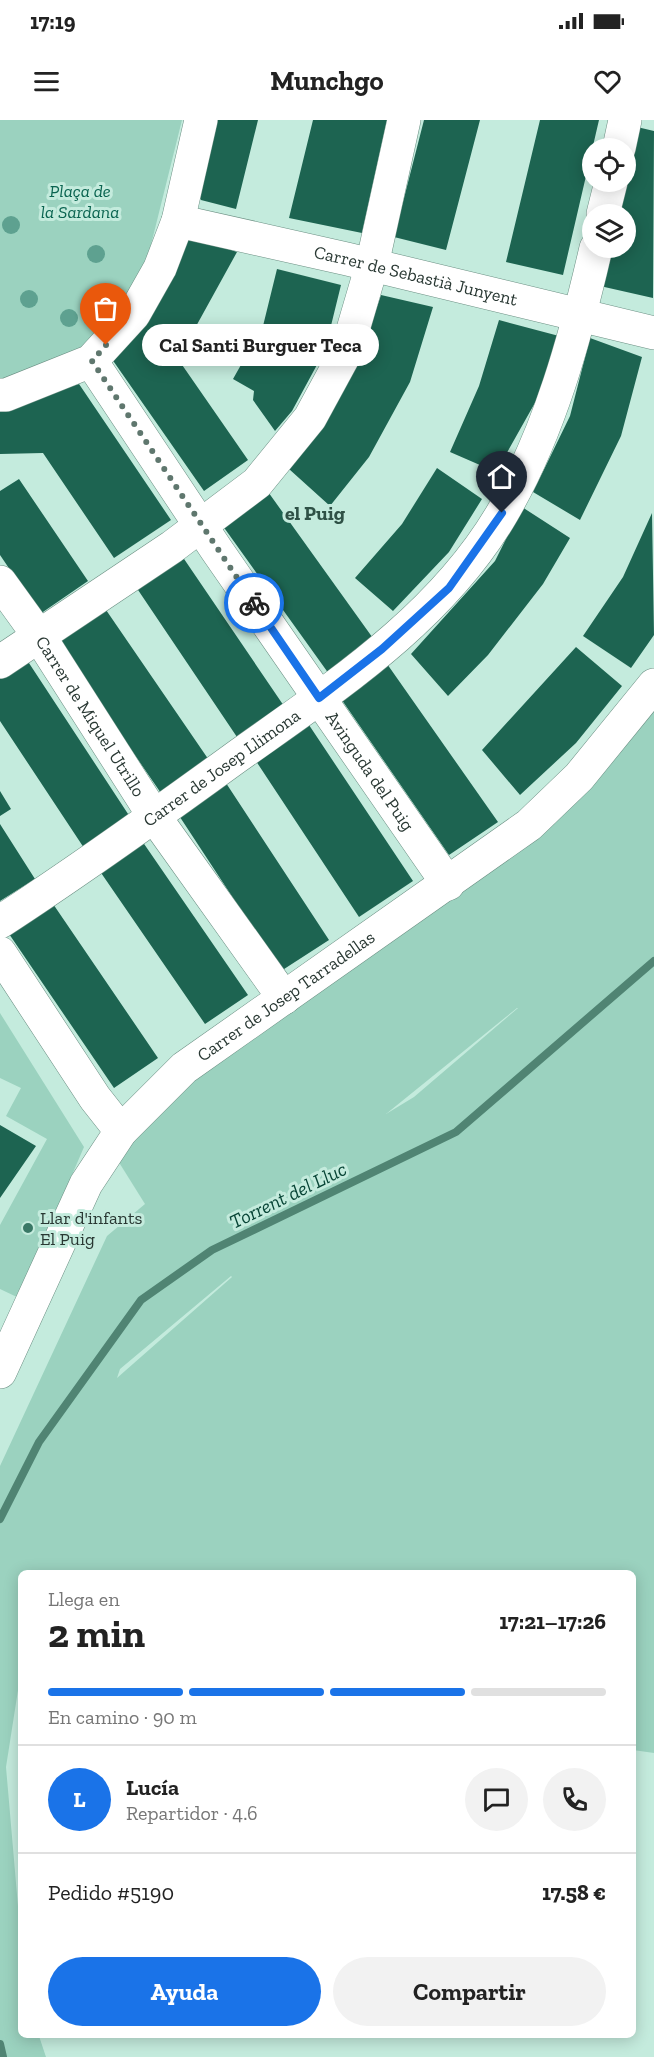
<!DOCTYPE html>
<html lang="es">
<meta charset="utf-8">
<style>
:root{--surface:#fff;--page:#f2f2f2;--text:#222;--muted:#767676;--line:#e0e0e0;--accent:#1a73e8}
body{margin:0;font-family:"Zilla Slab",serif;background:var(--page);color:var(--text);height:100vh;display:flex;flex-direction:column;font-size:22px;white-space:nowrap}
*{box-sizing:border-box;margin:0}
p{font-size:20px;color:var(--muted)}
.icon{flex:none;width:33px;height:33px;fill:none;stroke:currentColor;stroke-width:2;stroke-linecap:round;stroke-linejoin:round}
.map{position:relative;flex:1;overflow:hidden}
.details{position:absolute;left:18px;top:1450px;width:618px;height:468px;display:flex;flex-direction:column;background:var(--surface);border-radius:9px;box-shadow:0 3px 15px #0003}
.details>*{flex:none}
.buttons{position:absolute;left:582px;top:18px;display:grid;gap:12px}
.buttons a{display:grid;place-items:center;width:54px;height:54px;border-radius:50%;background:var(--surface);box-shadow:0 3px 15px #0003;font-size:30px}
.pin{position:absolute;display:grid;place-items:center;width:51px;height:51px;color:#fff;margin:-62px -26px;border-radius:50% 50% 50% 0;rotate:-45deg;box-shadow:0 0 6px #0007}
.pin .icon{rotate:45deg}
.courier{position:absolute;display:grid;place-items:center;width:60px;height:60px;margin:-30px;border:4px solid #1a73e8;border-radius:50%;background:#fff;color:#222;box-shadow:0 2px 8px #0007}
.bubble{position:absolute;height:42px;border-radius:21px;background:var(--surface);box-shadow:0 3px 15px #0003;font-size:20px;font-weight:700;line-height:42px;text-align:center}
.summary em{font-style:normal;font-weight:700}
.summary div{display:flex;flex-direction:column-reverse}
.summary{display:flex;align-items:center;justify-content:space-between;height:102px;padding:0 30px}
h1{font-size:39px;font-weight:700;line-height:45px}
.bar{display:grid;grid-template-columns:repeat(4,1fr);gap:9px 6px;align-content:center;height:72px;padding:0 30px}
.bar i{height:8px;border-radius:4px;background:var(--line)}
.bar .active{background:var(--accent)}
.bar p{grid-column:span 4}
.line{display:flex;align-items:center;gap:15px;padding:0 30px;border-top:2px solid var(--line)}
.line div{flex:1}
.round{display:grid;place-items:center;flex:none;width:63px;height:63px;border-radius:32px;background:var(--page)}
.primary-button{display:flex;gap:12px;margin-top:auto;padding:12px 30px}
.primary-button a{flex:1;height:69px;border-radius:36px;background:var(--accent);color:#fff;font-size:24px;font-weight:700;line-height:69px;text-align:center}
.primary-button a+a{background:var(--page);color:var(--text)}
.status{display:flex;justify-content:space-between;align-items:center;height:42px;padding:0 30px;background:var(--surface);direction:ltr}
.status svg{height:16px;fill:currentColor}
header{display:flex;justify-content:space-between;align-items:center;height:78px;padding:0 30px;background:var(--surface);font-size:27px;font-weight:700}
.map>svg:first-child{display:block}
.green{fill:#9bd2bf;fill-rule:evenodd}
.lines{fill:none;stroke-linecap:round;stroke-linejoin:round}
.stream{stroke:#508473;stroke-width:8}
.building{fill:#1d6451}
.street-casing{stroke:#6b8f83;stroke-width:34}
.street{stroke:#fff;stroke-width:33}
.tree{fill:#5ea190}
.done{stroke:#5f776e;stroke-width:6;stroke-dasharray:0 10.8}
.route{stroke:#1a73e8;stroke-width:8}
.poi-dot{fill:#397866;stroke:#c4ebdd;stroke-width:2}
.labels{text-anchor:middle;stroke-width:6;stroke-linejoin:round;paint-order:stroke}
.park-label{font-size:18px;font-style:italic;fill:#0b6551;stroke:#c4ebdd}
.street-label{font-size:18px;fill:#293833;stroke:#c4ebdd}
.poi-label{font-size:18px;fill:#293833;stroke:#c4ebdd;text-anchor:start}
.neighbourhood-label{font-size:20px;font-weight:bold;fill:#2f5146;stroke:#c4ebdd}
.water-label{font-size:20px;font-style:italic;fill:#084536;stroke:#c4ebdd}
</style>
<div class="status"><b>17:19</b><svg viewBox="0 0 49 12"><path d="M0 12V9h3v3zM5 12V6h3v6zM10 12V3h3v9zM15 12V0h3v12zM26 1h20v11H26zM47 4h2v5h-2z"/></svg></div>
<header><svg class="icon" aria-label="menu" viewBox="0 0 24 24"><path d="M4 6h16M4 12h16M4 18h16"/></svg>Munchgo<svg class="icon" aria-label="heart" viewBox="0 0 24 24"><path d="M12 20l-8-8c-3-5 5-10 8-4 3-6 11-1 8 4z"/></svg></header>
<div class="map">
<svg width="654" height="1937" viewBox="0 0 654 1937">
<rect width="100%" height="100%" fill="#c4ebdd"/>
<!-- green -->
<path class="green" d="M0 0H182L138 177 79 237 0 265Z
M654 587V1633L633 1630V1454H21V1551L6 1647 21 1821V1916H39L46 1937H0V1346L107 1116 145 1084 115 1036 190 961ZM518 888 414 977 386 994 517 888ZM231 1156 232 1157 117 1258 120 1249Z
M0 893 84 1027 19 1178 0 1169V1105L47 1019 6 996 21 968 0 958Z"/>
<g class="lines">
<!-- stream -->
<path class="stream" d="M0 1399 39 1322 141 1180 212 1130 456 1012 654 841
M0 1924 3 1937"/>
</g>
<!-- building -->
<path class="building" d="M213 0H258L236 89 201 80 195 69Z
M313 0H387L362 113 289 98Z
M424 0H480L446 130 394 117Z
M540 0H599L563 155 506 142Z
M637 7 654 11 653 178 600 166 609 128H626V94H617Z
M191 116 237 132 178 239 248 340 204 371 107 232 177 122Z
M277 149 341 165 325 230 292 291 275 311 253 280 254 271 233 259 263 206Z
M381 175 433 187 410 262 369 337 330 386 289 349 363 228Z
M499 200 559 216 536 281 496 352 450 332 479 266Z
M590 218 642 237 621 316 580 400 533 372 570 296Z
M79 264 171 400 114 438 43 333 0 334V287Z
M437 348 482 379 449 432 393 491 355 458 402 404Z
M19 359 88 461 40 494 0 435V371Z
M266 369 375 521 329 554 220 402Z
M522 387 570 418 543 464 488 535 448 576 411 534 495 441Z
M652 393 654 515 631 548 583 516 623 457Z
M180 433 286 589 239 620 134 464Z
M104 487 213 646 165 679 56 520Z
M576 527 622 566 576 623 520 675 482 630Z
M25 537 132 700 86 731 0 601V553Z
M385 541 498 702 449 735 337 573Z
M305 599 413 761 359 797 252 635Z
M224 660 329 820 281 851 176 691Z
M0 671 11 689 0 696Z
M0 704 35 759 0 781Z
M140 718 248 875 205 904 97 747Z
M49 778 158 938 114 968 5 808Z
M0 1005 36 1026 0 1078Z"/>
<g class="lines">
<!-- street casing -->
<g class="street-casing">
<g id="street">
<path d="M619 28 625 0"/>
<path d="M603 94 611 62"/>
<path id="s1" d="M178 101 347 139 654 213"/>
<path id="s2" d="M91 241 216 429 448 764"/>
<path d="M0 275H6L91 241 134 194 160 148 178 101 201 0"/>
<path id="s3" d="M0 462 39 516 154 696 284 878"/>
<path d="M0 542 172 427 257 363 310 298 347 230 372 145 404 0"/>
<path id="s4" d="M0 802C80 750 158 694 235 638 333 568 441 499 503 392 550 311 575 219 596 128"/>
<path d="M0 833 95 978 121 1011"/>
<path id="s5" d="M0 1252 86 1064 121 1011 184 948 529 705 579 657 654 565"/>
</g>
</g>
<!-- street -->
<use href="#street" class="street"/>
</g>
<!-- trees -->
<g class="tree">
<circle cx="11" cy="105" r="9"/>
<circle cx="96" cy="134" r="9"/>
<circle cx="29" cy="179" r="9"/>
<circle cx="69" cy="198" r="9"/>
</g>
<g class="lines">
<!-- done -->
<path class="done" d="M106 225 92 241 254 483"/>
<!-- route -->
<path class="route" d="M254 483 319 578 382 529 449 468 502 393"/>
</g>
<!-- markers -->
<circle class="poi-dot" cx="28" cy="1108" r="6"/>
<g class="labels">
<!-- park labels -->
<g class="park-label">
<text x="80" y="77">Plaça de<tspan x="80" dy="21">la Sardana</tspan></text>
</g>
<!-- street labels -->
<g class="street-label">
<text dy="6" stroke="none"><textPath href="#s1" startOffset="244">Carrer de Sebastià Junyent</textPath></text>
<text dy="6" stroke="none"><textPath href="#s3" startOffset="162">Carrer de Miquel Utrillo</textPath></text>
<text dy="6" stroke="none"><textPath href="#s4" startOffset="270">Carrer de Josep Llimona</textPath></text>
<text dy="6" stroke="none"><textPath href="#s2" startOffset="496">Avinguda del Puig</textPath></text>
<text dy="6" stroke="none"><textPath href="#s5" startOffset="484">Carrer de Josep Tarradellas</textPath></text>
</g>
<!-- poi labels -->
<g class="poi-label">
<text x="40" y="1104">Llar d'infants<tspan x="40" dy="21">El Puig</tspan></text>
</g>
<!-- neighbourhood labels -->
<g class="neighbourhood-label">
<text x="315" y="400">el Puig</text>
</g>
<!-- water labels -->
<g class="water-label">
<text transform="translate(288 1075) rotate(-26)" y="7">Torrent del Lluc</text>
</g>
</g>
</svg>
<div class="buttons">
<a><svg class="icon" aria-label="locate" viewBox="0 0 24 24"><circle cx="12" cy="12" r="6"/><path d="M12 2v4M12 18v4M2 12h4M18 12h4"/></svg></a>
<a><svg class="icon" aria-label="layers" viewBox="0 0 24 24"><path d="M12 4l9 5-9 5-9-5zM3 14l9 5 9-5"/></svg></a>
</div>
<div class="pin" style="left:106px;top:225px;background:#ea580c"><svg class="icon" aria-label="bag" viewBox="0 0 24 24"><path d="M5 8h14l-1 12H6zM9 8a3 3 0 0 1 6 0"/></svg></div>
<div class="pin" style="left:502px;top:393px;background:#1f2937"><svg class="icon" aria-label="home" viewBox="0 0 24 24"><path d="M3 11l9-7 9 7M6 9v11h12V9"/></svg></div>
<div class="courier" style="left:254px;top:483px"><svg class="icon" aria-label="bike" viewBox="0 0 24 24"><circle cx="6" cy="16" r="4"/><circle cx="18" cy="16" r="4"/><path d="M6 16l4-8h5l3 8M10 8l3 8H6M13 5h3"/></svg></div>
<div class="bubble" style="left:142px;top:204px;width:237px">Cal Santi Burguer Teca</div>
<section class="details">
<div class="summary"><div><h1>2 min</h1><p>Llega en</p></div><em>17:21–17:26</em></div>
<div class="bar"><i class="active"></i><i class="active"></i><i class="active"></i><i></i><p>En camino · 90 m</p></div>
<div class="line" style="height:108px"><b class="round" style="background:var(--accent);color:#fff">L</b><div><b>Lucía</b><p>Repartidor · 4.6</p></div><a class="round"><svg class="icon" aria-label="chat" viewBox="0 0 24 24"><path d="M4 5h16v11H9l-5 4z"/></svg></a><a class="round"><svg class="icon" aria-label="phone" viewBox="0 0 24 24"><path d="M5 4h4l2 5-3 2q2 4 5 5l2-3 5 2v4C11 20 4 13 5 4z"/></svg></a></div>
<div class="line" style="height:78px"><div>Pedido #5190</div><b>17.58 €</b></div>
<div class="primary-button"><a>Ayuda</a><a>Compartir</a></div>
</section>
</div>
